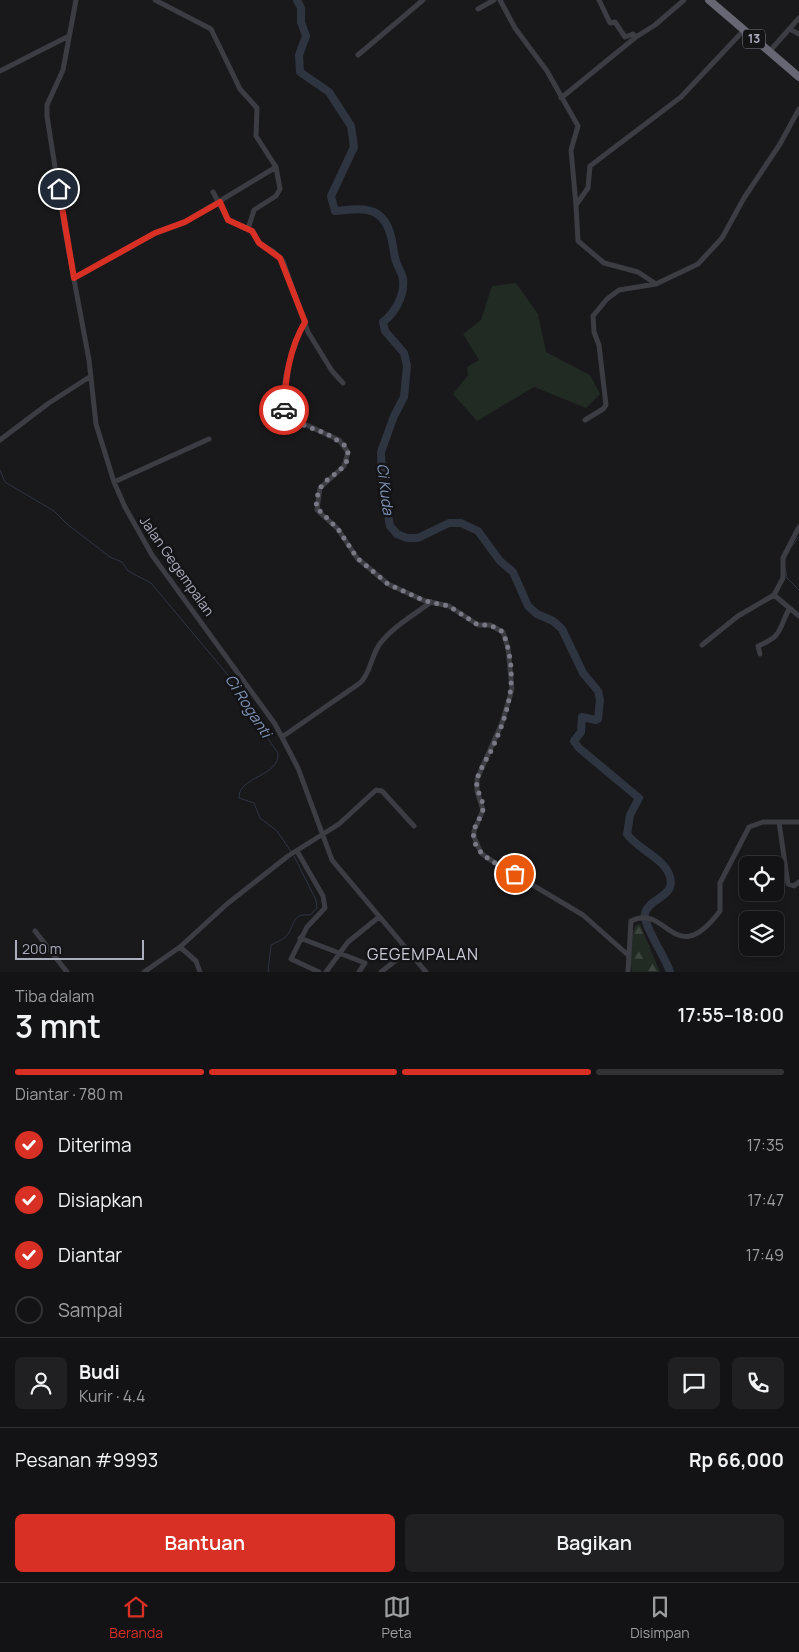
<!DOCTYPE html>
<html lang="id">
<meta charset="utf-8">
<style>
:root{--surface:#131315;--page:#202022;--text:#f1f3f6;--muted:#9d9ea0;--line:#323234;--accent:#d93025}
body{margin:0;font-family:Manrope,sans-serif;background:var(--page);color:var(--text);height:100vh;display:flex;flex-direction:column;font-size:19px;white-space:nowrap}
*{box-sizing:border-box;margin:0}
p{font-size:16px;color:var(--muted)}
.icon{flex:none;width:28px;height:28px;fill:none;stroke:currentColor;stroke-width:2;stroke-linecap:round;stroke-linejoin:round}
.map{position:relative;height:972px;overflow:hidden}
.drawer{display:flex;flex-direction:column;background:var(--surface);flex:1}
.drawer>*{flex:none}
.tools{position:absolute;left:739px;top:856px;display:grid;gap:10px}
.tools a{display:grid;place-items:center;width:45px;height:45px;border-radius:8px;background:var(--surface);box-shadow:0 2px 8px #0003,0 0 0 1px var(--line);font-size:25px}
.scale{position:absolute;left:15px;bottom:12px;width:129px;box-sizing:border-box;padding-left:5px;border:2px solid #abadbc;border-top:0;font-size:14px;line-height:18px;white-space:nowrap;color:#abadbc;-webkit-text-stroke:4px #141417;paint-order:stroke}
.pin{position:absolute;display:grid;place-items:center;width:42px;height:42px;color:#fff;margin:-21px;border:2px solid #fff;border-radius:50%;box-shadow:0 1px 5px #0007}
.courier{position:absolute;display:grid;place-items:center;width:50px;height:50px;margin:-25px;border:4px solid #d93025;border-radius:50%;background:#fff;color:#222;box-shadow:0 1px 6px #0007}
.summary em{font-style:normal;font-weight:600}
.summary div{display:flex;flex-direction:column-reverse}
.summary{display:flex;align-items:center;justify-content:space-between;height:85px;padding:0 15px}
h1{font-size:32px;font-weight:600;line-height:38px}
.bar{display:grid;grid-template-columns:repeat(4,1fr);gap:8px 5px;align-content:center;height:60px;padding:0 15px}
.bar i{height:6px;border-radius:4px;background:var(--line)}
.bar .current{background:var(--accent)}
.bar p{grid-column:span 4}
.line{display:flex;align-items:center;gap:12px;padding:0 15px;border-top:1px solid var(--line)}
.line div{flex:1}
.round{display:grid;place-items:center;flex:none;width:52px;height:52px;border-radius:8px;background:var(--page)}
ol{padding:0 15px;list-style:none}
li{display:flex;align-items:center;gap:15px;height:55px}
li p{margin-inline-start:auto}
li .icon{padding:5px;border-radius:50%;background:var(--accent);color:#fff;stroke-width:4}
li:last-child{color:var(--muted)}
li i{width:28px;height:28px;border:2px solid var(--line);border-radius:50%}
.primary-button{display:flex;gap:10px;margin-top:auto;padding:10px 15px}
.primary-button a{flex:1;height:58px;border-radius:8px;background:var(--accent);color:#fff;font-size:20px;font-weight:600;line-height:58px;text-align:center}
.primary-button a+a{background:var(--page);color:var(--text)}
.tabs{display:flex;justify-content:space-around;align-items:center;height:70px;border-top:1px solid var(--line);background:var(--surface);font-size:14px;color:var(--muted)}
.tabs a{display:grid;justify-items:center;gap:2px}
.tabs .current{color:var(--accent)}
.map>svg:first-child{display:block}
.grass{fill:#212a23}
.forest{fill:url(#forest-firs)}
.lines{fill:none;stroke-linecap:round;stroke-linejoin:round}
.stream{stroke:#2e3541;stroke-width:1}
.river{stroke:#2e3541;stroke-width:8}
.minor{stroke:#3c3c43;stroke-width:5}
.highway{stroke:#666772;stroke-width:8}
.done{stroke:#787984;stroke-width:5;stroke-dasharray:0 9}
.route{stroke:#d93025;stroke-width:6}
.labels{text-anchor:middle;stroke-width:5;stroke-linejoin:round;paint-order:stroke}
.shield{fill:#141417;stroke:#7e7f8a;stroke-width:1}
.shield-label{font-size:12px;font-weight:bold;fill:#abadbc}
.street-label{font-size:14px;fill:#abadbc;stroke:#141417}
.water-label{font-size:15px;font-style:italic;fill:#8195b8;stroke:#141417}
.quarter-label{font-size:16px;letter-spacing:1px;fill:#cccdd7;stroke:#141417}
</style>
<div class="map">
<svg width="799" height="972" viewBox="0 0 799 972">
<defs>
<pattern id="forest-firs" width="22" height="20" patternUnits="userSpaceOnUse" patternTransform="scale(1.25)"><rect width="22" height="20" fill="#212a23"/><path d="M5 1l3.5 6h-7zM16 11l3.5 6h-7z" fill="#3f4641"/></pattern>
</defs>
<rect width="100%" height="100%" fill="#19191c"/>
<!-- grass -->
<path class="grass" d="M516 283 538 314 546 352 590 375 600 394 586 408 534 387 477 421 453 394 468 375 467 367 479 360 463 334 481 320 492 286Z"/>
<!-- forest -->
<path class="forest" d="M640 924 659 970 660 972H632C630 957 628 938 636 925Z"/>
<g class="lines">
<!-- stream -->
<path class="stream" d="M0 470 5 482 54 511 67 524 110 557 122 562 128 571 151 583 228 675 247 709 278 753C280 777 238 776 239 798L254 803 260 818 277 831 292 853
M792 546 799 537
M785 568 787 578 799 590
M268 972 271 945C277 942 285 939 288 934 295 923 293 913 310 915L317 908 316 900 294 856"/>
<!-- river -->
<path class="river" d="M297 0 301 8V22L306 36 299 55 300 72 329 92 351 126 354 147 331 196 335 211C350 210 370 205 382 218 392 229 392 244 395 257 396 265 402 272 403 279 405 295 395 313 383 322L385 331 404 353 407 366 404 397 394 416 381 452 382 482 390 526 397 534 407 538H418L449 523H461L478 531 500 561 513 572 528 606 537 614 553 621 562 629 583 673 598 691 600 700 598 719 596 720 582 717 581 732 574 741 579 748 639 798 630 815 627 834C638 850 665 858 670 877 676 897 649 898 645 913 642 924 666 958 670 972"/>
<!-- minor -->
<path class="minor" d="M76 0 63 70 47 105V116L65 231 89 360 96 424 114 482 125 507 152 555 275 724 298 768 332 860 426 972
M155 0 211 29 240 89 257 108 256 136 276 167 280 189 276 196 254 210 248 229
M500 0 515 28 547 71 578 126 571 150 576 205
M599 0 610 23 615 22 625 37 633 34 636 37
M478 9 494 0
M790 29 799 34
M744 30 681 97 590 166 588 188 576 205 578 241 604 263 638 272 656 284 698 264 722 238 744 198 780 144 799 109
M769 52 799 18
M358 55 423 0
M0 71 69 36
M561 98 636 37 655 25 684 0
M213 192 228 220 253 231 259 243 274 252 283 261 308 332 332 371 343 383
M74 278 155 233 185 222 276 167
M305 322C292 345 279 389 285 415L339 440 348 452 344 466 320 488 317 510 338 529 357 558 388 584 425 601 449 606 478 625H490L503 632 508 648 512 689 502 723 477 779V791L483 810 474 831V837L481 853 489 859 583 915 628 955
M585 420 603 409 606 405 599 345 594 332 593 316 607 299 619 290 656 284
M0 440 49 403 91 376
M114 482 209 439
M799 527 783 558V578L774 595 799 616
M702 645 738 616 774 595
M760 654 758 646C783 636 778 630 789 609
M282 737 360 683C370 674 371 657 379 645 392 627 414 615 431 602
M779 822 788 884 794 886 799 882
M297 851 323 896 325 908 307 927 291 959 319 972
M35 931 67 972
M300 938 365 963 359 972
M180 947 196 961 200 972
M144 972 180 947 227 904 288 856 339 824 376 790 382 791 414 826
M326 972 348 942 379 917
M381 972 408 951
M628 972 631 921C667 902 674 972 720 911V883L749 827 763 822H799"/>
<!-- highway -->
<path class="highway" d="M709 0 799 77"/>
</g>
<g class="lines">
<!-- done -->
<path class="done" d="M284 410 288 419 327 434 346 446C355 468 330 473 321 487 317 493 317 500 316 507L338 529 357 558 388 584 425 601 449 606 478 625H490L503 632C519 676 510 709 492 749 487 759 479 770 477 780 475 791 484 799 483 809 482 816 476 823 474 830 469 853 499 865 515 874"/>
<!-- route -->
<path class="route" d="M59 189 74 278 155 233 185 222 220 202 228 220 252 231 259 243 280 258 305 322C289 349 285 380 284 410"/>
</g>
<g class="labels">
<!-- shield labels -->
<rect class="shield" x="743" y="29.5" width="22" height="19" rx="4"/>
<g class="shield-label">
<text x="754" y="43">13</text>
</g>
<!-- street labels -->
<g class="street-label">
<text transform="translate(177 566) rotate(55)" y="5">Jalan Gegempalan</text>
</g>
<!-- water labels -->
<g class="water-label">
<text transform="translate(385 489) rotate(83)" y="5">Ci Kuda</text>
<text transform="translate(248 706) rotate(57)" y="5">Ci Roganti</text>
</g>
<!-- quarter labels -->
<g class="quarter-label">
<text x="423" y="960">GEGEMPALAN</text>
</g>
</g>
</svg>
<div class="tools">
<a><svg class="icon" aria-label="locate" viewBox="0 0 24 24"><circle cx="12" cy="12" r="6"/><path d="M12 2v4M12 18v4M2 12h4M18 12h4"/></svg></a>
<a><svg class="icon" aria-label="layers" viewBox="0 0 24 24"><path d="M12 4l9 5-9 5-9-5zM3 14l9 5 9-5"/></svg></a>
</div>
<div class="scale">200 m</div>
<div class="pin" style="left:515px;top:874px;background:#ea580c"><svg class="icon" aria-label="bag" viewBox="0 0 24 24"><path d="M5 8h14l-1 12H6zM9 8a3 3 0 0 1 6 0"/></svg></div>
<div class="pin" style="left:59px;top:189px;background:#1f2937"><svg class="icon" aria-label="home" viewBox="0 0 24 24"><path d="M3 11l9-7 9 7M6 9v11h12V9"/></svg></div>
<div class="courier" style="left:284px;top:410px"><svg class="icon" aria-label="car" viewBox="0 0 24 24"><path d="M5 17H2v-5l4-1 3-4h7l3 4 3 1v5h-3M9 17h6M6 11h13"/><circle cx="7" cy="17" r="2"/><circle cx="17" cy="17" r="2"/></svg></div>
</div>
<section class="drawer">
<div class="summary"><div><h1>3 mnt</h1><p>Tiba dalam</p></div><em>17:55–18:00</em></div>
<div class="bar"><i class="current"></i><i class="current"></i><i class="current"></i><i></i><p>Diantar · 780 m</p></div>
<ol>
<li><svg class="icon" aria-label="check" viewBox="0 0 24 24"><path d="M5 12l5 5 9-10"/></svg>Diterima<p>17:35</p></li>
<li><svg class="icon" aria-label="check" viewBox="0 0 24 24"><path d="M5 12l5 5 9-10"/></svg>Disiapkan<p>17:47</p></li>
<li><svg class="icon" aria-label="check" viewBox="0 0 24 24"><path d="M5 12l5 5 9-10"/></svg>Diantar<p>17:49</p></li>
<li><i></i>Sampai</li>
</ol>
<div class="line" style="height:90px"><a class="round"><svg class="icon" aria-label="person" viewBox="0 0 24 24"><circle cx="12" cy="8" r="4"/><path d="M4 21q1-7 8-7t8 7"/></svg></a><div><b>Budi</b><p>Kurir · 4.4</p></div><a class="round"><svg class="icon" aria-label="chat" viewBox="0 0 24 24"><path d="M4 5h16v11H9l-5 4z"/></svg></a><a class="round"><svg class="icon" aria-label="phone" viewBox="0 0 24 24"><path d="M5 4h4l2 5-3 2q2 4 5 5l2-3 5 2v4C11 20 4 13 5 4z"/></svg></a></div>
<div class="line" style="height:65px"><div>Pesanan #9993</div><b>Rp 66,000</b></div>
<div class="primary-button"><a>Bantuan</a><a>Bagikan</a></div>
</section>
<nav class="tabs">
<a class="current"><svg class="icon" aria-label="home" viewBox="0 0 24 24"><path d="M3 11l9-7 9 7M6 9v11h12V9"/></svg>Beranda</a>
<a><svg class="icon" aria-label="map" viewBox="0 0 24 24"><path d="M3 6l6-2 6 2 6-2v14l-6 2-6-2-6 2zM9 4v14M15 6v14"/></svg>Peta</a>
<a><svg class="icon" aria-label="saved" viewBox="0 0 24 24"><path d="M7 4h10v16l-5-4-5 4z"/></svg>Disimpan</a>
</nav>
